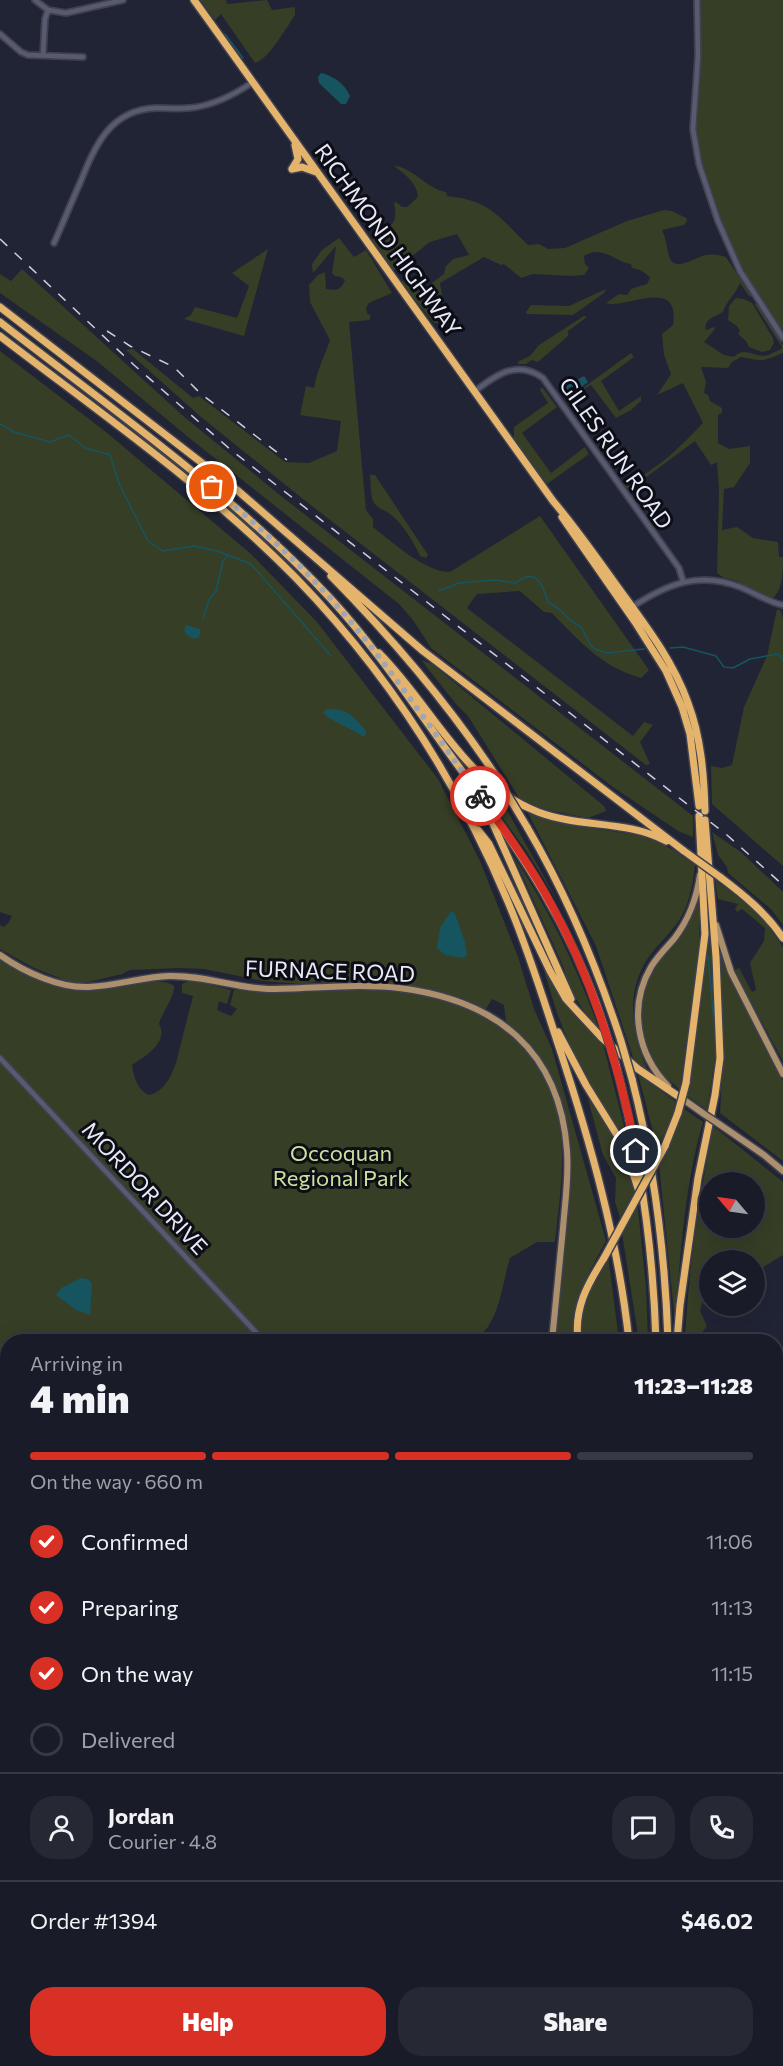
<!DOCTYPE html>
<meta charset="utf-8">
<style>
:root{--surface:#191b28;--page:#262834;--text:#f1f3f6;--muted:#9fa1a8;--line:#373945;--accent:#d93025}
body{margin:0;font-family:Commissioner,sans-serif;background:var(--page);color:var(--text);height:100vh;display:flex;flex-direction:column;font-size:22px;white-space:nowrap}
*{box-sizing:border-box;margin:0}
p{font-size:20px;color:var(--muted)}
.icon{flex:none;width:33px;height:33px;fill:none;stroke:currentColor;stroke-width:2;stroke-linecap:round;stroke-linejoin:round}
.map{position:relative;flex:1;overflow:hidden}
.side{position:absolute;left:0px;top:1334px;width:783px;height:734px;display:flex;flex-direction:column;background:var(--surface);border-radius:24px 24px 0 0;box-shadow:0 6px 24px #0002,0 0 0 2px var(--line)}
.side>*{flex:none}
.needle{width:39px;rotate:299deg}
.controls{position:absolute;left:699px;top:1172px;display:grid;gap:12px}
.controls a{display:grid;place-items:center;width:66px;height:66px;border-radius:50%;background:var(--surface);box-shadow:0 6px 24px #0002,0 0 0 2px var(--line);font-size:30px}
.pin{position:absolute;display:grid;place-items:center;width:51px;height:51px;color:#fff;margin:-26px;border:3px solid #fff;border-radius:50%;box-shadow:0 2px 6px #0007}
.courier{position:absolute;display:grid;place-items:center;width:60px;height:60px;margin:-30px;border:4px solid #d93025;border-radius:50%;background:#fff;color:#222;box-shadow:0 2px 8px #0007}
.headline em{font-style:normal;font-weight:800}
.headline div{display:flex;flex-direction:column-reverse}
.headline{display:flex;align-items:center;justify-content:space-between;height:102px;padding:0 30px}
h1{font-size:39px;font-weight:800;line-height:45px}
.bar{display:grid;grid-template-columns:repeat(4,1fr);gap:9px 6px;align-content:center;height:72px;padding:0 30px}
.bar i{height:8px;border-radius:4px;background:var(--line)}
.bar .on{background:var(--accent)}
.bar p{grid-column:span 4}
.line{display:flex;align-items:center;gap:15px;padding:0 30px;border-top:2px solid var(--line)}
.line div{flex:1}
.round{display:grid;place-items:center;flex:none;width:63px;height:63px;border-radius:24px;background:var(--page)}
ol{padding:0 30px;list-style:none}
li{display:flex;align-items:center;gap:18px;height:66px}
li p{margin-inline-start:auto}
li .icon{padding:6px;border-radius:50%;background:var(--accent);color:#fff;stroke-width:4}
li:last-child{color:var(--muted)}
li i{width:33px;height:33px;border:3px solid var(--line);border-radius:50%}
.action{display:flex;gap:12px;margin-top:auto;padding:12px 30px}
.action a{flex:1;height:69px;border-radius:24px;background:var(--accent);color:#fff;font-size:24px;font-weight:800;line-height:69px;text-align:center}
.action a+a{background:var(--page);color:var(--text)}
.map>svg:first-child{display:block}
.green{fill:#363e26;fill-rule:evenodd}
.water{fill:#165560}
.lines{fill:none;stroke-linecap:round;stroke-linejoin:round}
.stream{stroke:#165560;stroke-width:1.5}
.minor-casing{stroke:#404150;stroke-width:8}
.major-casing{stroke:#404150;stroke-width:9}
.highway-casing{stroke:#404150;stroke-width:10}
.minor{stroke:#585b70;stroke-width:4.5}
.major{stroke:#ac906e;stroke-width:6}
.highway{stroke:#e4b46c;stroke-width:7}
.rail{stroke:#cccfdb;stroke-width:1.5;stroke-dasharray:10 10;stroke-linecap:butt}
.major-bridge-casing{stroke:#404150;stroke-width:9;stroke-linecap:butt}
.highway-bridge-casing{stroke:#404150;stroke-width:10;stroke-linecap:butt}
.major-bridge{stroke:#ac906e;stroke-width:6}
.highway-bridge{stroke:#e4b46c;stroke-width:7}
.done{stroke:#a2a5b2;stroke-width:6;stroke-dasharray:0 10.8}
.route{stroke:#d93025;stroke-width:8}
.labels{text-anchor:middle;stroke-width:6;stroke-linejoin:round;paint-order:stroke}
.street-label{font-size:22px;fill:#e7eaf6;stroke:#0c0d15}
.park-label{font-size:22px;fill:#cbe29d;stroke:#0c0d15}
</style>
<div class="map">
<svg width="783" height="2066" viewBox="0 0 783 2066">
<rect width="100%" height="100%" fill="#212435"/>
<!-- green -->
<path class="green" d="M200 0H226L227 4 267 0 272 10 295 7V15C286 28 269 59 255 63L221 14 215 20Z
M700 0H783V331L740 266 721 221 700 160 696 137 701 54Z
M394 166C411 166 427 189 446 192L447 196C490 200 499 217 528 245L539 244 548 249 565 248 627 221 664 210 672 211 686 218 687 221 684 225 662 230C667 240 667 252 670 259 677 272 697 256 706 255 713 254 720 255 726 257L752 297 749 296 740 283C736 294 727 300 723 312 715 317 703 319 706 330L714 327 715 329 704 342 724 355 734 357C745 345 755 359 768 355 772 353 777 351 781 349L782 347 755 305 756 301 783 345V353C761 362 764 361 741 357L732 362 728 368 701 367 706 382 704 393 708 395 710 401 722 408V413L718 415V443L729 449 750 446V463L734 487 724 489 722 530 737 527 753 538 778 542 779 557H783C783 571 783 591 772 599L734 580 724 578 717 573 719 490 717 462 711 465 695 441 637 484 625 489 623 484C654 474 681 446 703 423L683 383 657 395 671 374 664 355 662 334 673 325C681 275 624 310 606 303L619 294 627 295 631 289 647 284 650 278C645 272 640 269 632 268L631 264C614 262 603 244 584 256L585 264 589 268 584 275 571 276 533 274 521 278 504 264 501 265 484 257 440 283 445 314 459 315 447 317 439 315 437 319 438 323H434L401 283 405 279 413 289 421 291 444 274 446 266 453 259 469 255 457 234 430 242 393 271 371 240C386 225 400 229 394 203L396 202 402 207H407L418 197C417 183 405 174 394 166Z
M339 238 354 257 366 250 392 293 369 303 366 308 367 313 371 316 369 320 349 322 366 510 373 519V527C392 542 425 572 450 572L540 516 649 670 641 678C602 667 579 641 552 613L544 612 520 591 477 594 467 608 633 736 644 722 653 725 640 742 650 764 646 765 303 499 201 417 126 350 133 349 193 398 199 396 285 462 309 463 337 451 341 421 300 415 306 386 314 388C317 371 324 357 330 340L310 302 309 285 318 275 325 272 326 289C337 291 341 290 345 280L341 277 335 276 332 273 336 246 313 273 312 264 322 250Z
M268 249 244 336 184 319 191 315 195 307 237 318 249 286 232 273Z
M22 269 182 415 281 496 693 816V837L678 831 613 787 431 648 413 620 399 604 188 437 98 362 0 293V274L11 281Z
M606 289 604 293 573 315 527 314 526 312 531 305 569 306Z
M736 298 744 299 752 303 773 338 774 343 770 350 762 352 749 347 746 341 738 334 740 331 737 326 728 320 729 306Z
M584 316 587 317 568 331V336L538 362 532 360 526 364H518L519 361 530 356 539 345Z
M0 351 106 432 251 554 317 622 438 779 480 861 518 957 534 1009 552 1049 606 1241C589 1272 570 1304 574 1341H555L567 1226 570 1140 554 1081 529 1042 506 1022 504 1005 492 999 486 1009 427 990 393 984 329 985 320 981 300 984 263 981 204 969 179 968 130 970 122 974 80 984 70 982 34 968 0 949V925L4 927 9 922 12 916 0 912Z
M631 353 634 357 601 381 619 411 641 396V401L631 410 616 418 591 385 565 401Z
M542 387 557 407 522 433 551 473 585 447 589 454 547 484 514 439V427L548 403 540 390Z
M370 475H375L428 555 426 558 420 556C413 541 403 524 390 514 385 510 378 509 374 503 370 496 371 483 370 475Z
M777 609 781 611 783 619V866L712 804 711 766 722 768 732 765 744 707 767 656Z
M421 660 432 664 604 806 606 811 588 818 548 810 521 801 468 716 456 704Z
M469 771 498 794 558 902 527 852Z
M528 813 584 827 638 835 655 841 674 850 695 865C693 885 689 906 678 922 669 935 657 945 648 958 624 994 632 1036 649 1073L635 1063 596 946Z
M702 818 713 956 716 1029 715 1058 707 1110 686 1095 707 939Z
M712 832 742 853 783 892V925L771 909 728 873 727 867 718 855Z
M513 855C549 910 577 967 599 1029L586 1014 571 991 563 966Z
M715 880 747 904 765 922 783 947V1061L746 993 735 970 739 968 752 992 756 990 750 963 764 941 765 928 742 909 737 912 735 909 738 904 718 899Z
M700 886 699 950 680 1090 658 1070 647 1050 641 1026 642 998 650 972 678 937Z
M716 935 723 959 731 977 783 1081V1161L720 1113C724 1053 722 994 716 935Z
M0 960C23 974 50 988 78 991 103 993 157 973 174 986 175 996 162 1012 159 1024 169 1042 146 1056 132 1065 134 1078 137 1088 148 1095 163 1093 171 1077 176 1063L193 996 182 993V984L191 980 231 990 227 1004 219 1001 217 1010 231 1016 237 1009 230 1005 234 990C271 990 307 990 343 990 369 990 395 989 420 994 487 1007 543 1047 558 1116 567 1157 559 1201 555 1242H537L510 1258C503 1280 500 1317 482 1334L483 1341H8V1838L0 1839Z
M542 964 558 993 603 1044 634 1165 616 1124 577 1064 557 1013Z
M638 1074 676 1102 671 1122 659 1144 656 1143Z
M588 1099C608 1126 628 1158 635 1191L620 1218 615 1202 616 1178 603 1155Z
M683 1108 703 1122C685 1182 680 1258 675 1322L659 1164Z
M713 1126 783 1182V1255L755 1272 754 1260H710L709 1274 700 1311 707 1326 701 1334 703 1341H685C688 1269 700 1197 713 1126ZM710 1182H754V1227H710Z
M637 1200 646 1286 648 1341H639L622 1233Z
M608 1255 619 1341H582C577 1306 592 1285 608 1255Z
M776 1383 783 1384V1466L776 1465Z
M776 1631H783V1663L776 1664Z
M776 1800 783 1814V1930L776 1937Z
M783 1958V2016L782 2017 776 2013V1960Z
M7 2032 8 2060H12L11 2066H0V2033L1 2035Z"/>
<!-- water -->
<path class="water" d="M321 73C334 76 345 84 350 96L346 104H341L319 83 318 77Z
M584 376 588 382 567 398 565 397 560 389Z
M186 625 199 629 201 632 198 638C192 640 185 635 184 630Z
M327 709C349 709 352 715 366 731L365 736H363L329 718 323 712Z
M451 911 455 914 465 942 467 955 463 958 445 955 437 948 440 928Z
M81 1278 88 1279 92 1284 90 1315 76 1310 56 1295 61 1288Z
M776 1668H783V1774L776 1775Z
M7 1839V1933L0 1935V1840Z"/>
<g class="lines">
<!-- stream -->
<path class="stream" d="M225 34 243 58
M0 424 14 432 50 442 69 435 86 448 110 455 120 486 148 541 163 551 194 546 217 551 251 564 331 656
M439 591 459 583 495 580 516 583C536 566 543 585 548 602L559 609 570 620 581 627 591 646 595 649 607 653 644 649
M203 618 209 600 216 591 223 561 227 556
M670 648 683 647 716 656 724 667 733 668 750 659 778 654 783 660
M708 956 714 1023
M6 1805 8 1806
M699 2060V2066
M114 2066 116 2060"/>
<!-- minor casing -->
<g class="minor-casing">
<path id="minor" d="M35 0 48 10 66 13 123 0
M697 0 698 56 693 129 699 164 718 221 740 271 783 338
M0 34 21 52 28 55 83 57
M43 55 45 19 48 10
M54 243C63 223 71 203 80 183 95 146 110 109 157 108 168 108 178 109 189 108 212 106 234 95 253 82
M475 391C496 375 517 359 543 378L679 568 683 581
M632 607C667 584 699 571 740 587 755 593 768 602 783 605
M0 1058 264 1341
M0 1751 8 1747
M776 1949 783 1946
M0 1988H8
M776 2026 783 2024
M776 2057 778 2066
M237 2060 270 2063 279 2066
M714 2060 715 2066
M728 2060 729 2066
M15 2066 16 2060
M389 2066V2060"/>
</g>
<!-- major casing -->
<g class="major-casing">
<path id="major" d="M716 925 731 972 783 1074
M0 955C24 972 59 988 88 987 116 986 142 977 169 976 203 975 235 988 268 989 310 989 358 983 399 988 496 1000 560 1050 567 1151 569 1177 565 1203 563 1228 559 1266 556 1303 552 1341
M668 1086C637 1054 628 1007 651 967 657 957 666 948 674 939 688 921 697 897 700 875
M680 1097 704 1114
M719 1124 764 1155 783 1171
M776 1473 783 1474
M776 1480 783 1482"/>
</g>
<!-- highway casing -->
<g class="highway-casing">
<path id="highway" d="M194 0 553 501C576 528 596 557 617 586 643 622 673 660 688 703 701 737 704 775 705 811
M292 169 298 159 295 145
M292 169 302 167 316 172
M0 307 237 490 423 651 684 851
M0 322C113 410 232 493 330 598 379 651 419 713 462 771 523 855 572 927 604 1026
M0 336C100 413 207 487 296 578 386 671 458 782 508 902 528 949 543 998 559 1047 591 1144 618 1240 629 1341
M562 517 635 622 666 671 682 707 690 734 699 806
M331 576C393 639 450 706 498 779
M379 653C433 707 463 783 538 812 580 828 627 820 666 841
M490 817 571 999
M527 827C567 895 597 967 621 1041
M478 830 489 844 550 971 566 999 601 1037 638 1069 678 1096
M720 877C744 895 766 913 783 938
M558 1032 586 1085 625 1148 640 1195
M616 1065C640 1156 653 1247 656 1341
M632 1079C654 1165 665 1252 668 1341
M686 1083 705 934 699 816
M665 1146 678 1113
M578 1341C574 1308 587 1285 604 1258
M677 1341 680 1305 698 1178 715 1095 720 1058 716 957 705 820
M514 2060 523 2066
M665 2060 669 2066
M674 2060 678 2066
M682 2060 686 2066
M449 2066 457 2060
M460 2066 469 2060
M469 2066 479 2060
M553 2066 554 2060
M566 2066 568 2060
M577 2066 578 2060
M582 2066 585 2060"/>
</g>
<!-- minor -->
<use href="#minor" class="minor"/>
<!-- major -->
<use href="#major" class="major"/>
<!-- highway -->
<use href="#highway" class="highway"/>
<!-- rail -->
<path class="rail" d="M0 239 134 365 231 450 727 835 783 885
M107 331 130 346 174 367 200 393 287 460"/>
<!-- major-bridge casing -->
<g class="major-bridge-casing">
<path id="major-bridge" d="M704 1114 719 1124"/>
</g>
<!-- highway-bridge casing -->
<g class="highway-bridge-casing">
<path id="highway-bridge" d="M498 779 527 827
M684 851 720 877
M604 1026 616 1065
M621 1041 632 1079
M678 1113 686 1083
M604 1258 665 1146"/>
</g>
<!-- major-bridge -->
<use href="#major-bridge" class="major-bridge"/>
<!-- highway-bridge -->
<use href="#highway-bridge" class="highway-bridge"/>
</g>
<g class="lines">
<!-- done -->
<path class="done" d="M212 487C254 522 295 559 332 600 386 661 432 730 480 796"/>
<!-- route -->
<path class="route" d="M480 796C505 831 531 866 551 904 593 980 619 1065 636 1151"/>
</g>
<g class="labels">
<!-- street labels -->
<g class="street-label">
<text transform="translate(388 240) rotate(54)" y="8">RICHMOND HIGHWAY</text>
<text transform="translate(616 453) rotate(55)" y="8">GILES RUN ROAD</text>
<text transform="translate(330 971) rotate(2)" y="8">FURNACE ROAD</text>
<text transform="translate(145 1188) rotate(47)" y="8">MORDOR DRIVE</text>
</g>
<!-- park labels -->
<g class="park-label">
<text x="341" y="1161">Occoquan<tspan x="341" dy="25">Regional Park</tspan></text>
</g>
</g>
</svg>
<div class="controls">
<a><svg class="needle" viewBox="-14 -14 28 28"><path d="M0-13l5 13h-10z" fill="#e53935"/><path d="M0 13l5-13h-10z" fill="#9fa1a8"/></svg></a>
<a><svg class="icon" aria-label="layers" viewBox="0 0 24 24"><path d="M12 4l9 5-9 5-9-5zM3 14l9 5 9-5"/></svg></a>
</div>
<div class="pin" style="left:212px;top:487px;background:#ea580c"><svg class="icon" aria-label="bag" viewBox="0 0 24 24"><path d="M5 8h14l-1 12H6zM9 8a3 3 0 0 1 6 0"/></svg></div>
<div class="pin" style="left:636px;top:1151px;background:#1f2937"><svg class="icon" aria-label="home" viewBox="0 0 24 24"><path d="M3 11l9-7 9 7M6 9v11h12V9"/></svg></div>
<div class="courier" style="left:480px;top:796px"><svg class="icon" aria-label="bike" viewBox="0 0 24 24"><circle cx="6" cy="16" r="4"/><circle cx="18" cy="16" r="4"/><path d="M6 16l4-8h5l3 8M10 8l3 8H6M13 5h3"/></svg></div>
<section class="side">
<div class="headline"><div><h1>4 min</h1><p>Arriving in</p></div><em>11:23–11:28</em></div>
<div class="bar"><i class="on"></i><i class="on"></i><i class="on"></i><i></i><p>On the way · 660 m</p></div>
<ol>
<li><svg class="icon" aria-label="check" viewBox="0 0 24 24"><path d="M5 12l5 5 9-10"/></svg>Confirmed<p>11:06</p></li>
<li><svg class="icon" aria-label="check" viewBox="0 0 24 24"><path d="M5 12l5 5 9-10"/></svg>Preparing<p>11:13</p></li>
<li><svg class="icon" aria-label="check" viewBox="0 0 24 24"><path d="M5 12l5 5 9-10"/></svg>On the way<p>11:15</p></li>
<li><i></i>Delivered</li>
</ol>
<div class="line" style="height:108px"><a class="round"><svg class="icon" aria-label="person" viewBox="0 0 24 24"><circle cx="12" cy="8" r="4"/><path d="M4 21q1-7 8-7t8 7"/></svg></a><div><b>Jordan</b><p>Courier · 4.8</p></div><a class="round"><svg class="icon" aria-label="chat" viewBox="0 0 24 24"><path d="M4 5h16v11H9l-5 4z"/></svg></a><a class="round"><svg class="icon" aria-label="phone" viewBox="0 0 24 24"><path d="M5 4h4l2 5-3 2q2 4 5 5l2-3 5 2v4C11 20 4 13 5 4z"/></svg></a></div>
<div class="line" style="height:78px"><div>Order #1394</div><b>$46.02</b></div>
<div class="action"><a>Help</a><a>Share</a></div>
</section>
</div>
